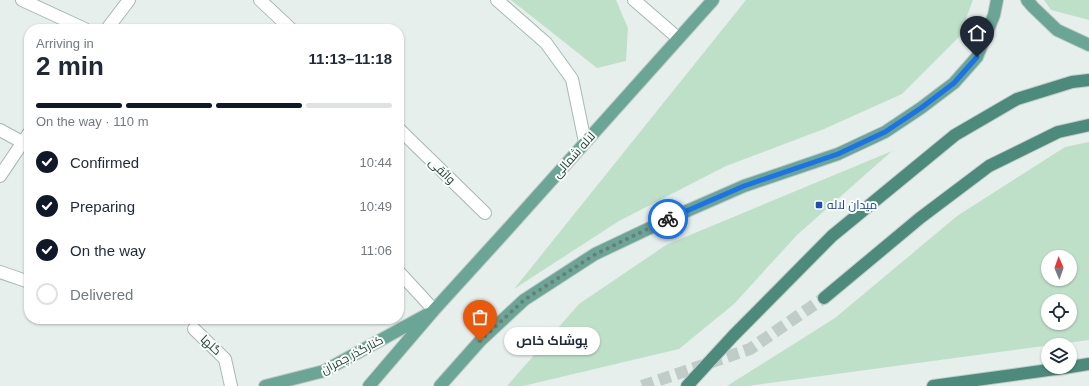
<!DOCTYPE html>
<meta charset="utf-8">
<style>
:root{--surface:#fff;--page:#f2f2f3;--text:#1f2937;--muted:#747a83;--line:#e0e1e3;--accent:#111827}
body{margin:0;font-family:Helvetica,Cairo,sans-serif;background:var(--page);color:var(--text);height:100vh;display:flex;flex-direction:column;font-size:15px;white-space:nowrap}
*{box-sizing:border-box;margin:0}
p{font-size:13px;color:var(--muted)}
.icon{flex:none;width:22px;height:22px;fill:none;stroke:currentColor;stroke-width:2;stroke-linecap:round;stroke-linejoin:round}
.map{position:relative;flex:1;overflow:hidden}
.sheet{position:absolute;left:24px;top:24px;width:380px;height:300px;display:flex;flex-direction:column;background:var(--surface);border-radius:16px;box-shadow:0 1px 3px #0004}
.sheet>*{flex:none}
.needle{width:26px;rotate:358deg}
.buttons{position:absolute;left:1041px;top:250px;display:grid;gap:8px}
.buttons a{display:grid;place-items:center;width:36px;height:36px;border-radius:50%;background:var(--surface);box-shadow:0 1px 3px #0004;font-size:20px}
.pin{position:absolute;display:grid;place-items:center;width:34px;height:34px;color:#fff;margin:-41px -17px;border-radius:50% 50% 50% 0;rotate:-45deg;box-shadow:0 0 4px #0007}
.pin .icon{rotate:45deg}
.courier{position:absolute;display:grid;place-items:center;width:40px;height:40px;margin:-20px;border:3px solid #1a73e8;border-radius:50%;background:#fff;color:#222;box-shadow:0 1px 5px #0007}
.bubble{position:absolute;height:28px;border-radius:14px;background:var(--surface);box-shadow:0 1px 3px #0004;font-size:13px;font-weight:700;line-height:28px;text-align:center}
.overview em{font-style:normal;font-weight:700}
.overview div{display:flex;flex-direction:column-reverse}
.overview{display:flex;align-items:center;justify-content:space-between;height:68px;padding:0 12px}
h1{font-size:26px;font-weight:700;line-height:30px}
.bar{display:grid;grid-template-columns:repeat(4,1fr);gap:6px 4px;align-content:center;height:48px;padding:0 12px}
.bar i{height:5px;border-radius:3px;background:var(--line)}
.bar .selected{background:var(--accent)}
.bar p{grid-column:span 4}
ol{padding:0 12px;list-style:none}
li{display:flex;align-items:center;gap:12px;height:44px}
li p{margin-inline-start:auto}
li .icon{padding:4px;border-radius:50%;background:var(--accent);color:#fff;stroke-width:4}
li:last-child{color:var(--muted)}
li i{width:22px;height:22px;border:2px solid var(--line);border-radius:50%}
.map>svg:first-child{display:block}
.green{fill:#bfe0c8;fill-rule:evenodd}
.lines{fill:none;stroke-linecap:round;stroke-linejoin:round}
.trunk-tunnel{stroke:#bfccc8;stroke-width:12;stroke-dasharray:12 6;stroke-linecap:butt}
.minor-casing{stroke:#a8b8b2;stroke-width:14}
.secondary-casing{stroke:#a4bbb3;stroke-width:14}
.primary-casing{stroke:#c2cac8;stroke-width:14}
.trunk-casing{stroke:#c2cac8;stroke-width:14}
.minor{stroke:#fff;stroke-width:12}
.secondary{stroke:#fff;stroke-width:12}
.primary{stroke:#6aa596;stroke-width:12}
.trunk{stroke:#4c8a7c;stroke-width:12}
.done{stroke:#687f78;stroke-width:4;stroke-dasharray:0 7.2}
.route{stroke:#1a73e8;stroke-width:5}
.transit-dot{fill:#1a4fb4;stroke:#f7fbf9;stroke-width:1.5}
.labels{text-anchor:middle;stroke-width:4;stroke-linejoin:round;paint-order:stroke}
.street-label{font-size:12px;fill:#24423a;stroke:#f7fbf9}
.transit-label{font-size:12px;fill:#164399;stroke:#f7fbf9;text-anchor:start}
</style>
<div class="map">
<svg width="1089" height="386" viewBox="0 0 1089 386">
<rect width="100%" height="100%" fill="#e6efeb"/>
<!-- green -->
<path class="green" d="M511 0H616L628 28 626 61 597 68Z
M746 0H973L959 37 902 94 824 129 726 166 619 221 514 289Z
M1044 0H1089V20L1051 10Z
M1089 142V340L748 386H727L835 318 957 216 1065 147ZM1048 257H1070V279H1048ZM1048 301H1070V323H1048Z
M892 151 797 235 734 304 679 349 523 386H507L579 304 666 245Z"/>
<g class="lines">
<!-- trunk-tunnel -->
<path class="trunk-tunnel" d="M642 386 750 349 824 298"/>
<!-- minor casing -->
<g class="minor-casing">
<path id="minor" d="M22 0 85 29
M260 0 291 29
M634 0 678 38
M107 29 129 0
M399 129 485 213
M0 130 22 142
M0 176 29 133
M0 272 29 282
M399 272 434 310
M194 329 225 359 231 386"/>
</g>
<!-- secondary casing -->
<g class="secondary-casing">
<path id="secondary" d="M497 0 546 43 572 79 585 142"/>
</g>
<!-- primary casing -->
<g class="primary-casing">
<path id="primary" d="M1027 0 1033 7 1057 30 1089 45
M265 386 324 371 428 314
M369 386 434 310 505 232 713 0
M440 386 480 341 524 300 595 254 673 217 744 186 838 154 885 132 921 108 954 83 977 57 994 15 997 0"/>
</g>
<!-- trunk casing -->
<g class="trunk-casing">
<path id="trunk" d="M824 298 920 218 989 166 1058 132 1089 125
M1070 367 1089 364
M687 386 733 336 832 236 955 135 1017 99 1072 82 1089 80
M933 386 1070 367"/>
</g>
<!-- minor -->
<use href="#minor" class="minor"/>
<!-- secondary -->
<use href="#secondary" class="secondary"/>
<!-- primary -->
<use href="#primary" class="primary"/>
<!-- trunk -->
<use href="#trunk" class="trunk"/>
</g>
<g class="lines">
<!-- done -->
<path class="done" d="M480 341 524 300 596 254 668 219"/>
<!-- route -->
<path class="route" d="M668 219 744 186 838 154 885 132 921 108 954 83 977 57"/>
</g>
<!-- markers -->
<rect class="transit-dot" x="815" y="201" width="8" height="8" rx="2"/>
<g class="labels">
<!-- street labels -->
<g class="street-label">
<text transform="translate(574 155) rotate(-48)" y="4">لاله شمالی</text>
<text transform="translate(442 171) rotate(44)" y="4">واثقی</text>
<text transform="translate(211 345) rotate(43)" y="4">گلها</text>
<text transform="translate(352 355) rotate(-28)" y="4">کنارگذر چمران</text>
</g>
<!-- transit labels -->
<g class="transit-label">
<text x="827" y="209">میدان لاله</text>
</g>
</g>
</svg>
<div class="buttons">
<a><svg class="needle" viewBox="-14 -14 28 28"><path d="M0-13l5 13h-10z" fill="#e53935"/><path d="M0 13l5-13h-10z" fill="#747a83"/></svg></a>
<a><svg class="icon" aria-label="locate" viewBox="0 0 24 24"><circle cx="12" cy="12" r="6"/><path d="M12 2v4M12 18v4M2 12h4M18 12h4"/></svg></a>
<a><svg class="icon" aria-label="layers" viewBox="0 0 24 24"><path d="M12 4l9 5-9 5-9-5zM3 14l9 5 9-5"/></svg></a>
</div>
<div class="pin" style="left:480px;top:341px;background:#ea580c"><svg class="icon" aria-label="bag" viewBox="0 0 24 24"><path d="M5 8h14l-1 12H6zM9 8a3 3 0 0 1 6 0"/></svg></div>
<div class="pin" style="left:977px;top:57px;background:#1f2937"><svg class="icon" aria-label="home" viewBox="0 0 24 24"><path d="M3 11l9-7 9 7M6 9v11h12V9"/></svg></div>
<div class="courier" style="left:668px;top:219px"><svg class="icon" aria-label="bike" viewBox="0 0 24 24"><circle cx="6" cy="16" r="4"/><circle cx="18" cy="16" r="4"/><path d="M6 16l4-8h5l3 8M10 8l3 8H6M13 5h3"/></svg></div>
<div class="bubble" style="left:504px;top:327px;width:96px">پوشاک خاص</div>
<section class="sheet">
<div class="overview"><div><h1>2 min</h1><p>Arriving in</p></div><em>11:13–11:18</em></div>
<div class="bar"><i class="selected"></i><i class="selected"></i><i class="selected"></i><i></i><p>On the way · 110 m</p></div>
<ol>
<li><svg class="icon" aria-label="check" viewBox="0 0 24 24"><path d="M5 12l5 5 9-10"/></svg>Confirmed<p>10:44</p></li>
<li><svg class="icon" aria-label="check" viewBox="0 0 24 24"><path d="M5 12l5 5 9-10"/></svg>Preparing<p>10:49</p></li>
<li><svg class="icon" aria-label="check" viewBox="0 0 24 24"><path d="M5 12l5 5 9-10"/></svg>On the way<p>11:06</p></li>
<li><i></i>Delivered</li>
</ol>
</section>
</div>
